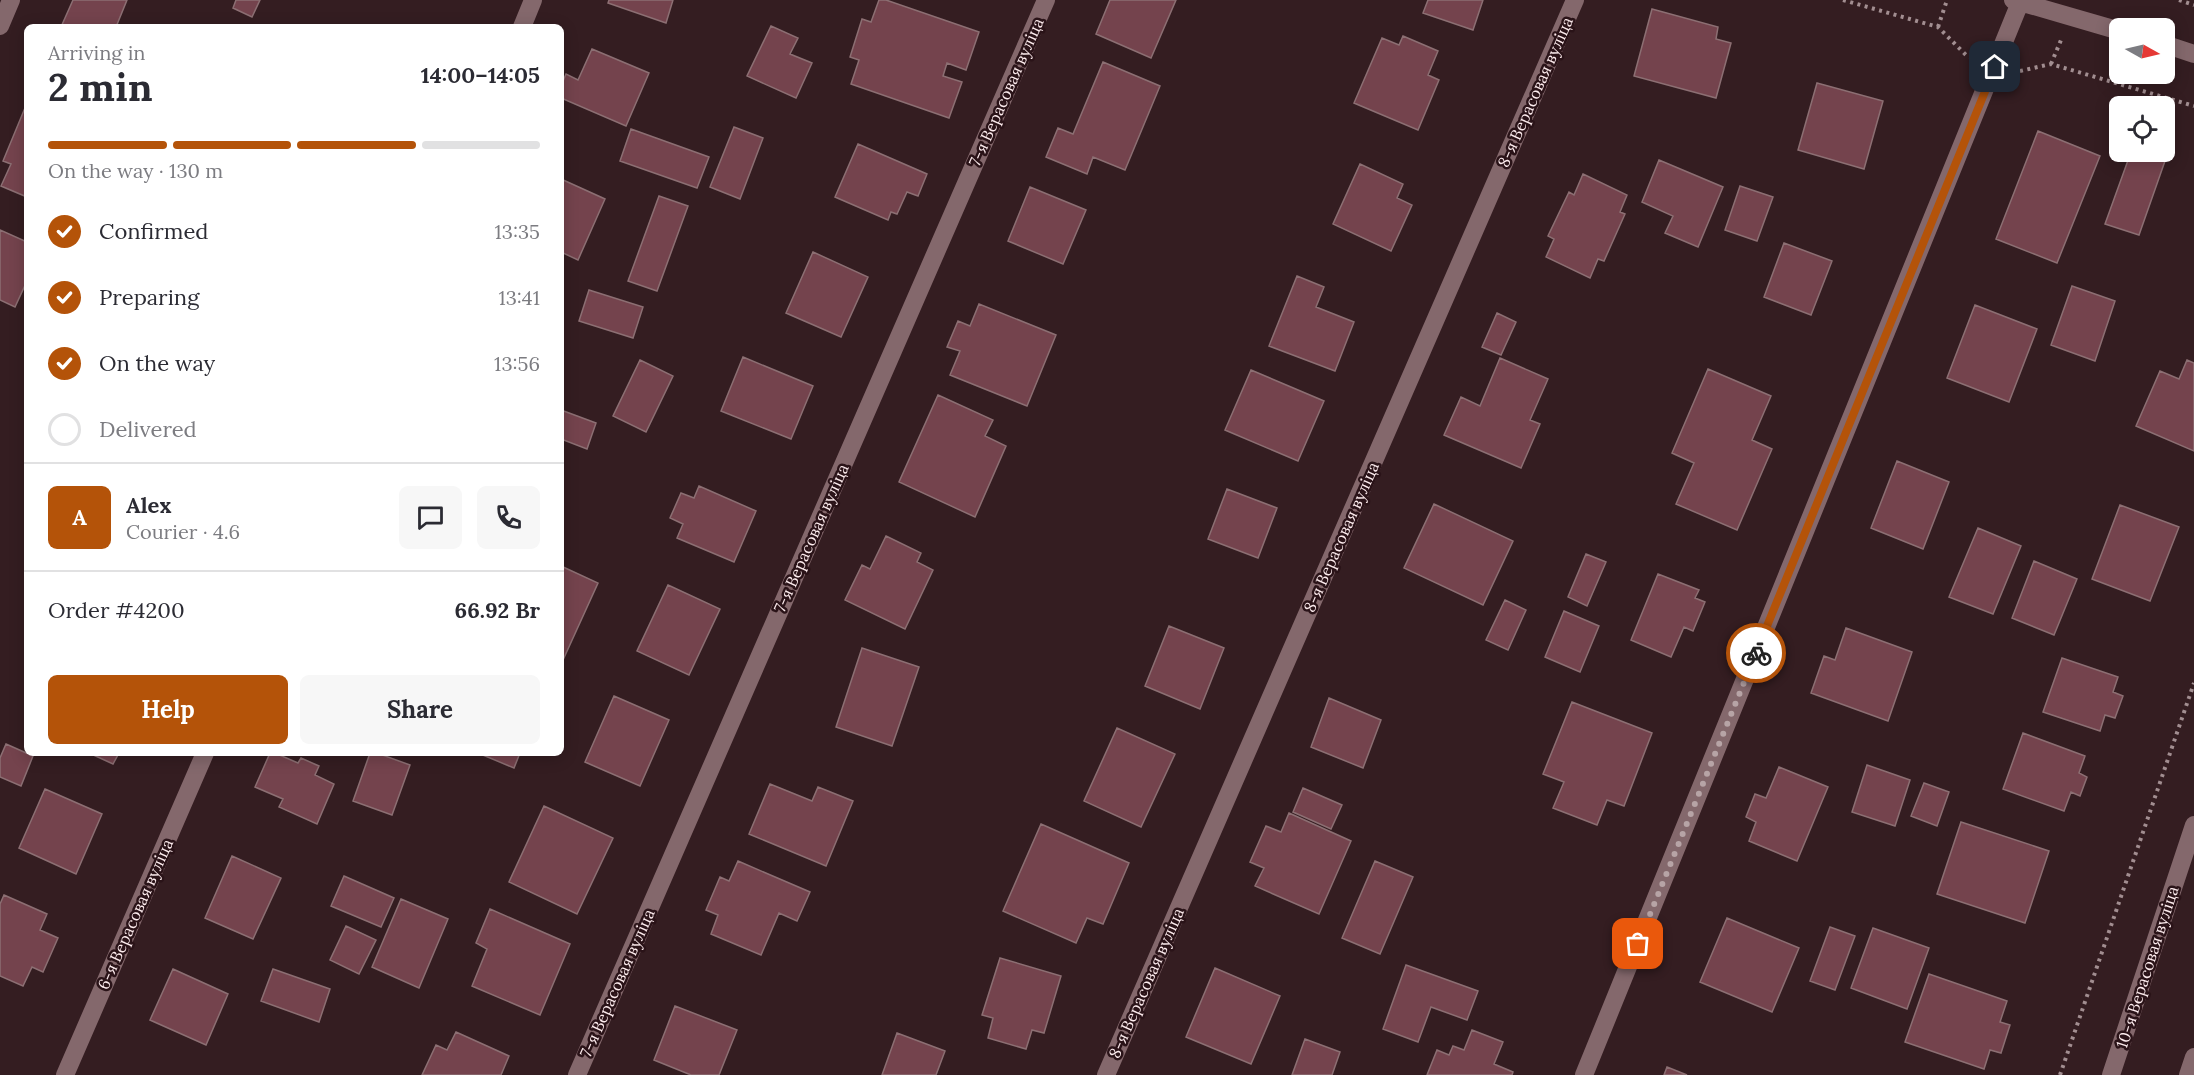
<!DOCTYPE html>
<meta charset="utf-8">
<style>
:root{--surface:#fff;--page:#f7f7f7;--text:#2b2b33;--muted:#7c7c81;--line:#e1e1e2;--accent:#b45309}
body{margin:0;font-family:Lora,serif;background:var(--page);color:var(--text);height:100vh;display:flex;flex-direction:column;font-size:22px;white-space:nowrap}
*{box-sizing:border-box;margin:0}
p{font-size:20px;color:var(--muted)}
.icon{flex:none;width:33px;height:33px;fill:none;stroke:currentColor;stroke-width:2;stroke-linecap:round;stroke-linejoin:round}
.map{position:relative;flex:1;overflow:hidden}
.side{position:absolute;left:24px;top:24px;width:540px;height:732px;display:flex;flex-direction:column;background:var(--surface);border-radius:9px;box-shadow:0 3px 15px #0003}
.side>*{flex:none}
.needle{width:39px;rotate:98deg}
.controls{position:absolute;left:2109px;top:18px;display:grid;gap:12px}
.controls a{display:grid;place-items:center;width:66px;height:66px;border-radius:9px;background:var(--surface);box-shadow:0 3px 15px #0003;font-size:30px}
.pin{position:absolute;display:grid;place-items:center;width:51px;height:51px;color:#fff;margin:-26px;border-radius:12px;box-shadow:0 3px 9px #0006}
.courier{position:absolute;display:grid;place-items:center;width:60px;height:60px;margin:-30px;border:4px solid #b45309;border-radius:50%;background:#fff;color:#222;box-shadow:0 2px 8px #0007}
.head em{font-style:normal;font-weight:700}
.head div{display:flex;flex-direction:column-reverse}
.head{display:flex;align-items:center;justify-content:space-between;height:102px;padding:0 24px}
h1{font-size:39px;font-weight:700;line-height:45px}
.bar{display:grid;grid-template-columns:repeat(4,1fr);gap:9px 6px;align-content:center;height:72px;padding:0 24px}
.bar i{height:8px;border-radius:4px;background:var(--line)}
.bar .selected{background:var(--accent)}
.bar p{grid-column:span 4}
.line{display:flex;align-items:center;gap:15px;padding:0 24px;border-top:2px solid var(--line)}
.line div{flex:1}
.round{display:grid;place-items:center;flex:none;width:63px;height:63px;border-radius:9px;background:var(--page)}
ol{padding:0 24px;list-style:none}
li{display:flex;align-items:center;gap:18px;height:66px}
li p{margin-inline-start:auto}
li .icon{padding:6px;border-radius:50%;background:var(--accent);color:#fff;stroke-width:4}
li:last-child{color:var(--muted)}
li i{width:33px;height:33px;border:3px solid var(--line);border-radius:50%}
.button{display:flex;gap:12px;margin-top:auto;padding:12px 24px}
.button a{flex:1;height:69px;border-radius:9px;background:var(--accent);color:#fff;font-size:24px;font-weight:700;line-height:69px;text-align:center}
.button a+a{background:var(--page);color:var(--text)}
.map>svg:first-child{display:block}
.building{fill:#74434d;stroke:#8c6f73;stroke-width:1.5}
.lines{fill:none;stroke-linecap:round;stroke-linejoin:round}
.path{stroke:#a28e91;stroke-width:4;stroke-dasharray:3 4.5;stroke-linecap:butt}
.minor{stroke:#84686c;stroke-width:18}
.done{stroke:#b7a4a6;stroke-width:6;stroke-dasharray:0 10.8}
.route{stroke:#b45309;stroke-width:8}
.labels{text-anchor:middle;stroke-width:5;stroke-linejoin:round;paint-order:stroke}
.street-label{font-size:16px;fill:#fdecee;stroke:#2a1318}
</style>
<div class="map">
<svg width="2194" height="1075" viewBox="0 0 2194 1075">
<rect width="100%" height="100%" fill="#341d21"/>
<!-- building -->
<path class="building" d="M73 0H127L116 27H61Z
M236 0H260L252 17 233 8Z
M609 0H673L666 23 608 3Z
M879 0H886L979 32 966 70 947 63 943 76 962 82 949 118 851 84 859 60 850 57 862 19 871 22Z
M1110 0H1176L1151 58 1096 34Z
M1428 0H1483L1473 30 1423 13Z
M1652 9 1718 27 1716 39 1731 43 1716 98 1634 76Z
M771 26 798 38 790 54 812 63 796 98 747 76Z
M1403 36 1438 51 1428 75 1439 80 1418 130 1354 103 1382 38 1399 45Z
M592 49 649 73 626 126 561 98V86L566 74 578 80Z
M1103 62 1160 86 1125 170 1093 157 1087 174 1046 157 1058 128 1073 134Z
M1817 83 1883 101 1864 169 1798 150Z
M27 103V197L1 186 11 164 3 161Z
M734 127 763 138 740 199 710 187Z
M631 129 709 157 697 188 620 161Z
M2038 131 2100 156 2057 263 1996 239Z
M858 144 927 174 918 196 907 192 897 214 891 212 888 220 835 197Z
M2131 152H2138L2165 161 2139 235 2105 224Z
M1659 160 1723 187 1698 247 1665 233 1673 216 1642 202Z
M1360 164 1403 184 1397 198 1412 205 1391 251 1333 224Z
M1583 174 1627 195 1620 212 1625 214 1604 261 1598 259 1590 278 1546 257 1554 239 1548 236 1569 192 1574 195Z
M561 179 605 199 578 260 561 252Z
M1740 186 1773 197 1757 241 1725 230Z
M1030 187 1086 210 1063 264 1008 241Z
M659 196 688 206 657 291 628 281Z
M0 230 27 242V281L15 307 0 300Z
M1784 243 1832 261 1811 315 1764 297Z
M813 252 868 277 841 337 786 313Z
M1297 276 1324 287 1316 307 1354 322 1335 371 1269 346Z
M2072 286 2115 301 2095 361 2051 345Z
M589 290 643 307 633 338 579 321Z
M979 304 1056 335 1027 406 950 375 960 351 947 347 958 321 970 326Z
M1975 305 2037 329 2009 402 1947 378Z
M1497 313 1516 322 1501 355 1482 347Z
M743 357 813 386 791 439 721 411Z
M1500 358 1548 379 1530 420 1540 424 1521 468 1444 435 1461 397 1480 406Z
M640 360 673 376 646 432 613 416Z
M2187 360 2194 363V451L2136 426 2160 371 2179 379Z
M1708 369 1771 396 1752 440 1772 449 1737 530 1676 504 1694 463 1672 453Z
M1251 370 1324 401 1298 461 1225 430Z
M938 395 993 420 985 436 1006 446 975 517 899 482Z
M561 410 596 423 587 449 561 439Z
M1897 461 1949 482 1923 549 1871 528Z
M699 486 756 511 734 562 677 538 683 524 670 518 681 493 694 498Z
M1227 489 1277 508 1258 558 1208 539Z
M1434 504 1513 541 1483 605 1404 568Z
M2120 505 2179 527 2150 601 2092 579Z
M1978 528 2021 546 1993 614 1949 597Z
M886 536 921 553 917 562 933 570 905 629 845 600 862 565 870 569Z
M1586 554 1606 562 1587 606 1568 597Z
M2034 561 2077 579 2054 635 2012 618Z
M561 566 598 583 563 660 561 659Z
M1658 574 1699 590 1695 598 1705 602 1693 631 1684 627 1671 657 1631 640Z
M668 585 720 609 689 675 637 651Z
M1505 600 1526 610 1508 650 1486 640Z
M1564 611 1599 626 1580 672 1545 657Z
M1169 626 1224 648 1200 709 1145 686Z
M1846 628 1912 652 1888 721 1811 693 1824 656 1835 660Z
M862 648 919 667 892 746 836 727Z
M2062 658 2118 677 2113 692 2123 696 2115 718 2105 715 2100 731 2043 712Z
M614 696 669 720 640 786 585 762Z
M1329 698 1381 720 1363 768 1311 747Z
M1572 702 1652 733 1624 806 1607 800 1597 825 1553 808 1564 782 1543 774Z
M1117 728 1175 754 1141 827 1084 801Z
M2023 733 2085 756 2079 773 2087 777 2080 796 2071 792 2064 811 2003 789Z
M6 744 33 756 21 786 0 777V758Z
M89 753H119L113 764Z
M270 753H275L298 763 301 758 319 766 315 775 334 784 317 824 279 807 283 799 255 787Z
M370 753H377L410 765 392 815 353 801Z
M478 753H520L514 768Z
M1867 765 1910 780 1895 826 1852 812Z
M1779 767 1828 787 1797 861 1749 841 1756 822 1746 817 1755 794 1766 798Z
M1924 783 1949 792 1937 826 1911 816Z
M770 784 812 801 818 787 853 801 826 866 749 834Z
M1303 788 1342 805 1331 829 1293 812Z
M45 789 102 814 76 874 19 848Z
M544 806 613 838 577 914 509 882Z
M1289 813 1351 841 1319 914 1255 886 1264 868 1250 862 1266 826 1281 832Z
M1961 822 2049 851 2025 923 1937 894Z
M1041 824 1129 863 1103 924 1087 918 1076 943 1003 911Z
M232 856 281 878 253 939 205 918Z
M738 861 810 892 797 921 779 913 761 955 711 934 718 915 706 910 720 877 729 881Z
M1375 861 1413 877 1380 954 1342 938Z
M344 876 394 898 381 927 331 906Z
M4 895 47 914 40 930 58 938 43 972 32 967 23 986 0 976V904Z
M401 899 448 919 419 988 372 967Z
M490 909 570 944 540 1015 472 986 487 949 476 943Z
M1727 918 1799 948 1772 1012 1700 982Z
M346 926 376 940 359 974 330 960Z
M1830 927 1855 936 1835 990 1810 981Z
M1873 928 1929 948 1907 1009 1851 988Z
M1000 958 1061 976 1044 1033 1032 1030 1026 1049 988 1038 993 1018 982 1015Z
M1406 965 1478 991 1467 1020 1431 1007 1418 1042 1383 1029Z
M1215 968 1280 996 1251 1064 1186 1037Z
M173 969 228 994 206 1045 150 1020Z
M273 969 330 989 319 1022 261 1001Z
M1929 974 2007 1001 2000 1022 2010 1025 2001 1053 1990 1050 1984 1069 1905 1042Z
M675 1006 737 1030 719 1075H691L654 1060Z
M1472 1030 1503 1042 1494 1064 1513 1072 1512 1075H1427L1437 1050 1449 1055 1453 1046 1464 1050Z
M456 1032 509 1056 501 1075H422L436 1045 447 1050Z
M897 1033 945 1051 936 1075H882Z
M1305 1039 1340 1052 1332 1075H1292Z
M1667 1067 1687 1075H1664Z"/>
<g class="lines">
<!-- path -->
<path class="path" d="M1843 0 1938 27 1966 55 1970 57
M2179 0 2194 5
M1938 27 1947 0
M2051 64 2061 40
M2020 71 2051 64 2194 106
M2060 1075 2194 683"/>
<!-- minor -->
<path class="minor" d="M2013 0 2120 31
M0 26 11 0
M522 27 533 0
M2164 44 2194 54
M65 1075 205 753
M577 1075 1046 0
M1106 1075 1575 0
M1584 1075 2021 0
M2111 1075 2194 825
M2188 1075 2194 1057"/>
</g>
<g class="lines">
<!-- done -->
<path class="done" d="M1638 944 1756 653"/>
<!-- route -->
<path class="route" d="M1756 653 1995 67"/>
</g>
<g class="labels">
<!-- street labels -->
<g class="street-label">
<text transform="translate(1006 92) rotate(-66)" y="6">7-я Верасовая вуліца</text>
<text transform="translate(1535 92) rotate(-66)" y="6">8-я Верасовая вуліца</text>
<text transform="translate(1341 537) rotate(-66)" y="6">8-я Верасовая вуліца</text>
<text transform="translate(811 538) rotate(-66)" y="6">7-я Верасовая вуліца</text>
<text transform="translate(135 914) rotate(-66)" y="6">6-я Верасовая вуліца</text>
<text transform="translate(2147 967) rotate(-72)" y="6">10-я Верасовая вуліца</text>
<text transform="translate(617 983) rotate(-66)" y="6">7-я Верасовая вуліца</text>
<text transform="translate(1146 983) rotate(-66)" y="6">8-я Верасовая вуліца</text>
</g>
</g>
</svg>
<div class="controls">
<a><svg class="needle" viewBox="-14 -14 28 28"><path d="M0-13l5 13h-10z" fill="#e53935"/><path d="M0 13l5-13h-10z" fill="#7c7c81"/></svg></a>
<a><svg class="icon" aria-label="locate" viewBox="0 0 24 24"><circle cx="12" cy="12" r="6"/><path d="M12 2v4M12 18v4M2 12h4M18 12h4"/></svg></a>
</div>
<div class="pin" style="left:1638px;top:944px;background:#ea580c"><svg class="icon" aria-label="bag" viewBox="0 0 24 24"><path d="M5 8h14l-1 12H6zM9 8a3 3 0 0 1 6 0"/></svg></div>
<div class="pin" style="left:1995px;top:67px;background:#1f2937"><svg class="icon" aria-label="home" viewBox="0 0 24 24"><path d="M3 11l9-7 9 7M6 9v11h12V9"/></svg></div>
<div class="courier" style="left:1756px;top:653px"><svg class="icon" aria-label="bike" viewBox="0 0 24 24"><circle cx="6" cy="16" r="4"/><circle cx="18" cy="16" r="4"/><path d="M6 16l4-8h5l3 8M10 8l3 8H6M13 5h3"/></svg></div>
<section class="side">
<div class="head"><div><h1>2 min</h1><p>Arriving in</p></div><em>14:00–14:05</em></div>
<div class="bar"><i class="selected"></i><i class="selected"></i><i class="selected"></i><i></i><p>On the way · 130 m</p></div>
<ol>
<li><svg class="icon" aria-label="check" viewBox="0 0 24 24"><path d="M5 12l5 5 9-10"/></svg>Confirmed<p>13:35</p></li>
<li><svg class="icon" aria-label="check" viewBox="0 0 24 24"><path d="M5 12l5 5 9-10"/></svg>Preparing<p>13:41</p></li>
<li><svg class="icon" aria-label="check" viewBox="0 0 24 24"><path d="M5 12l5 5 9-10"/></svg>On the way<p>13:56</p></li>
<li><i></i>Delivered</li>
</ol>
<div class="line" style="height:108px"><b class="round" style="background:var(--accent);color:#fff">A</b><div><b>Alex</b><p>Courier · 4.6</p></div><a class="round"><svg class="icon" aria-label="chat" viewBox="0 0 24 24"><path d="M4 5h16v11H9l-5 4z"/></svg></a><a class="round"><svg class="icon" aria-label="phone" viewBox="0 0 24 24"><path d="M5 4h4l2 5-3 2q2 4 5 5l2-3 5 2v4C11 20 4 13 5 4z"/></svg></a></div>
<div class="line" style="height:78px"><div>Order #4200</div><b>66.92 Br</b></div>
<div class="button"><a>Help</a><a>Share</a></div>
</section>
</div>
